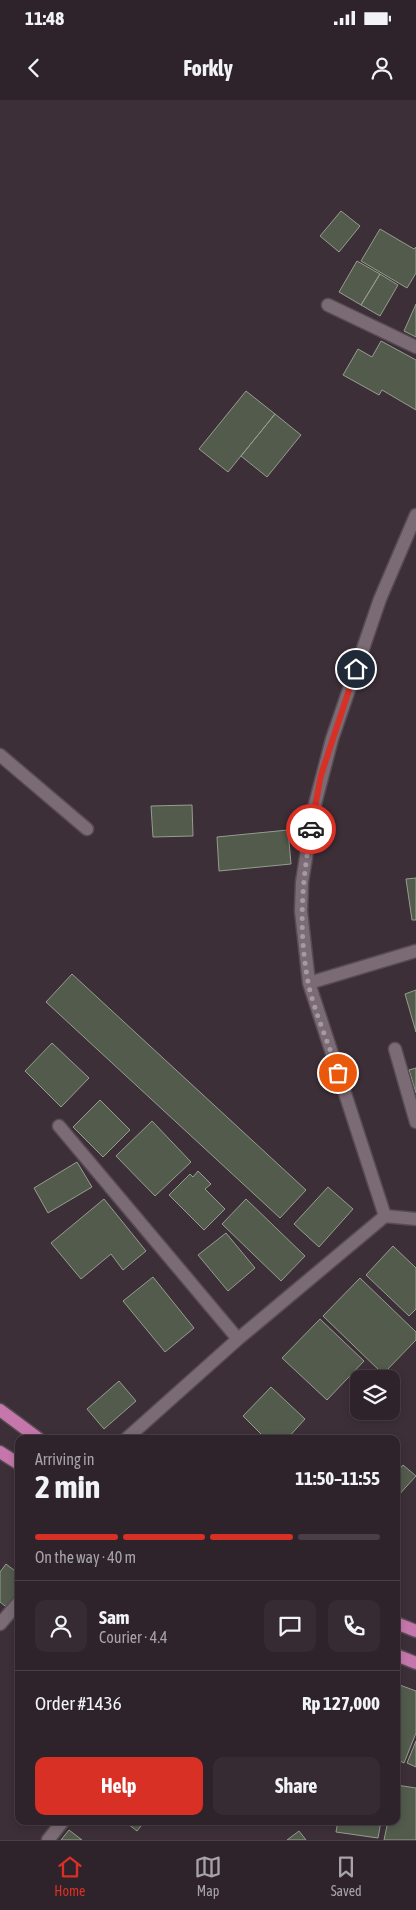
<!DOCTYPE html>
<meta charset="utf-8">
<style>
:root{--surface:#2e232a;--page:#362b32;--text:#f1f3f6;--muted:#a7a4a8;--line:#494047;--accent:#d93025}
body{margin:0;font-family:"Asap Condensed",sans-serif;background:var(--page);color:var(--text);height:100vh;display:flex;flex-direction:column;font-size:19px;white-space:nowrap}
*{box-sizing:border-box;margin:0}
p{font-size:16px;color:var(--muted)}
.icon{flex:none;width:28px;height:28px;fill:none;stroke:currentColor;stroke-width:2;stroke-linecap:round;stroke-linejoin:round}
.map{position:relative;flex:1;overflow:hidden}
.side{position:absolute;left:15px;top:1335px;width:385px;height:390px;display:flex;flex-direction:column;background:var(--surface);border-radius:10px;box-shadow:0 2px 8px #0003,0 0 0 1px var(--line)}
.side>*{flex:none}
.tools{position:absolute;left:350px;top:1270px;display:grid;gap:10px}
.tools a{display:grid;place-items:center;width:50px;height:50px;border-radius:10px;background:var(--surface);box-shadow:0 2px 8px #0003,0 0 0 1px var(--line);font-size:25px}
.pin{position:absolute;display:grid;place-items:center;width:42px;height:42px;color:#fff;margin:-21px;border:2px solid #fff;border-radius:50%;box-shadow:0 1px 5px #0007}
.courier{position:absolute;display:grid;place-items:center;width:50px;height:50px;margin:-25px;border:4px solid #d93025;border-radius:50%;background:#fff;color:#222;box-shadow:0 1px 6px #0007}
.summary em{font-style:normal;font-weight:700}
.summary div{display:flex;flex-direction:column-reverse}
.summary{display:flex;align-items:center;justify-content:space-between;height:85px;padding:0 20px}
h1{font-size:32px;font-weight:700;line-height:38px}
.bar{display:grid;grid-template-columns:repeat(4,1fr);gap:8px 5px;align-content:center;height:60px;padding:0 20px}
.bar i{height:6px;border-radius:4px;background:var(--line)}
.bar .current{background:var(--accent)}
.bar p{grid-column:span 4}
.line{display:flex;align-items:center;gap:12px;padding:0 20px;border-top:1px solid var(--line)}
.line div{flex:1}
.round{display:grid;place-items:center;flex:none;width:52px;height:52px;border-radius:10px;background:var(--page)}
.button{display:flex;gap:10px;margin-top:auto;padding:10px 20px}
.button a{flex:1;height:58px;border-radius:10px;background:var(--accent);color:#fff;font-size:20px;font-weight:700;line-height:58px;text-align:center}
.button a+a{background:var(--page);color:var(--text)}
.status{display:flex;justify-content:space-between;align-items:center;height:35px;padding:0 25px;background:var(--surface);direction:ltr}
.status svg{height:14px;fill:currentColor}
header{display:flex;justify-content:space-between;align-items:center;height:65px;padding:0 20px;background:var(--surface);font-size:22px;font-weight:700}
.tabs{display:flex;justify-content:space-around;align-items:center;height:70px;border-top:1px solid var(--line);background:var(--surface);font-size:14px;color:var(--muted)}
.tabs a{display:grid;justify-items:center;gap:2px}
.tabs .current{color:var(--accent)}
.map>svg:first-child{display:block}
.building{fill:#525b4c;stroke:#949e8e}
.lines{fill:none;stroke-linecap:round;stroke-linejoin:round}
.minor-casing{stroke:#584c53;stroke-width:15}
.major-casing{stroke:#584c53;stroke-width:15}
.minor{stroke:#7b6b75;stroke-width:12}
.major{stroke:#c577ac;stroke-width:12}
.done{stroke:#a69aa1;stroke-width:5;stroke-dasharray:0 9}
.route{stroke:#d93025;stroke-width:6}
</style>
<div class="status"><b>11:48</b><svg viewBox="0 0 49 12"><path d="M0 12V9h3v3zM5 12V6h3v6zM10 12V3h3v9zM15 12V0h3v12zM26 1h20v11H26zM47 4h2v5h-2z"/></svg></div>
<header><svg class="icon" aria-label="back" viewBox="0 0 24 24"><path d="M15 5l-7 7 7 7"/></svg>Forkly<svg class="icon" aria-label="person" viewBox="0 0 24 24"><circle cx="12" cy="8" r="4"/><path d="M4 21q1-7 8-7t8 7"/></svg></header>
<div class="map">
<svg width="416" height="1740" viewBox="0 0 416 1740">
<rect width="100%" height="100%" fill="#3d2f38"/>
<!-- building -->
<path class="building" d="M341 111 360 126 339 152 320 136Z
M380 129 414 149 416 147V173L407 188 361 161Z
M357 161 380 174 361 205 339 192Z
M380 174 398 185 380 216 361 205Z
M416 204V237L404 231Z
M381 241 416 260V310L382 290 379 295 343 275 358 249 372 257Z
M246 291 275 314 228 372 199 349Z
M275 314 301 335 267 377 241 356Z
M192 705 193 736 153 737 151 706Z
M288 730 291 764 219 771 217 737Z
M416 778V820H412L406 779Z
M72 874 306 1090 280 1118 46 902Z
M416 890V932L405 894Z
M52 943 89 978 61 1007 25 971Z
M416 968V993L409 970Z
M100 1000 130 1030 103 1057 73 1027Z
M152 1021 191 1062 155 1096 116 1056Z
M77 1062 92 1087 48 1113 34 1088Z
M198 1071 211 1084 205 1089 225 1109 204 1130 169 1095 190 1074 193 1077Z
M328 1087 353 1109 319 1147 294 1124Z
M104 1099 146 1151 123 1170 111 1154 81 1179 51 1143Z
M246 1099 305 1156 281 1181 222 1124Z
M226 1133 255 1168 228 1191 198 1155Z
M393 1146 416 1168V1209L409 1216 366 1175Z
M153 1177 194 1228 165 1252 123 1201Z
M360 1178 416 1232V1240L383 1274 323 1216Z
M320 1219 364 1261 327 1300 282 1258Z
M119 1281 136 1301 104 1329 87 1309Z
M271 1287 305 1319 287 1339H266L243 1316Z
M403 1365 416 1376 396 1398V1373Z
M6 1464 19 1474V1495L9 1509 0 1502V1472Z
M397 1584 416 1591V1633L404 1663 396 1659Z
M416 1641V1667L407 1663Z
M396 1685 416 1688V1740H384L388 1721H396Z
M124 1721H145L137 1731Z
M338 1721H381L378 1738 336 1732Z
M69 1730 82 1740H61Z
M299 1731 306 1740H287Z"/>
<g class="lines">
<!-- minor casing -->
<g class="minor-casing">
<path id="minor" d="M328 205 416 247
M0 655 87 729
M309 883 416 851
M395 949 416 1022
M59 1026 238 1239
M385 1116 416 1119
M126 1339 238 1239 385 1116 309 883 301 811 302 782 314 708 332 639 380 499 416 415
M0 1524 19 1502
M48 1740 63 1721"/>
</g>
<!-- major casing -->
<g class="major-casing">
<path id="major" d="M0 1310 39 1339
M0 1352 19 1364
M396 1523 416 1531
M396 1555 416 1563"/>
</g>
<!-- minor -->
<use href="#minor" class="minor"/>
<!-- major -->
<use href="#major" class="major"/>
</g>
<g class="lines">
<!-- done -->
<path class="done" d="M311 729C302 784 298 827 308 882 314 911 329 944 338 973"/>
<!-- route -->
<path class="route" d="M311 729 321 675 356 569"/>
</g>
</svg>
<div class="tools">
<a><svg class="icon" aria-label="layers" viewBox="0 0 24 24"><path d="M12 4l9 5-9 5-9-5zM3 14l9 5 9-5"/></svg></a>
</div>
<div class="pin" style="left:338px;top:973px;background:#ea580c"><svg class="icon" aria-label="bag" viewBox="0 0 24 24"><path d="M5 8h14l-1 12H6zM9 8a3 3 0 0 1 6 0"/></svg></div>
<div class="pin" style="left:356px;top:569px;background:#1f2937"><svg class="icon" aria-label="home" viewBox="0 0 24 24"><path d="M3 11l9-7 9 7M6 9v11h12V9"/></svg></div>
<div class="courier" style="left:311px;top:729px"><svg class="icon" aria-label="car" viewBox="0 0 24 24"><path d="M5 17H2v-5l4-1 3-4h7l3 4 3 1v5h-3M9 17h6M6 11h13"/><circle cx="7" cy="17" r="2"/><circle cx="17" cy="17" r="2"/></svg></div>
<section class="side">
<div class="summary"><div><h1>2 min</h1><p>Arriving in</p></div><em>11:50–11:55</em></div>
<div class="bar"><i class="current"></i><i class="current"></i><i class="current"></i><i></i><p>On the way · 40 m</p></div>
<div class="line" style="height:90px"><a class="round"><svg class="icon" aria-label="person" viewBox="0 0 24 24"><circle cx="12" cy="8" r="4"/><path d="M4 21q1-7 8-7t8 7"/></svg></a><div><b>Sam</b><p>Courier · 4.4</p></div><a class="round"><svg class="icon" aria-label="chat" viewBox="0 0 24 24"><path d="M4 5h16v11H9l-5 4z"/></svg></a><a class="round"><svg class="icon" aria-label="phone" viewBox="0 0 24 24"><path d="M5 4h4l2 5-3 2q2 4 5 5l2-3 5 2v4C11 20 4 13 5 4z"/></svg></a></div>
<div class="line" style="height:65px"><div>Order #1436</div><b>Rp 127,000</b></div>
<div class="button"><a>Help</a><a>Share</a></div>
</section>
</div>
<nav class="tabs">
<a class="current"><svg class="icon" aria-label="home" viewBox="0 0 24 24"><path d="M3 11l9-7 9 7M6 9v11h12V9"/></svg>Home</a>
<a><svg class="icon" aria-label="map" viewBox="0 0 24 24"><path d="M3 6l6-2 6 2 6-2v14l-6 2-6-2-6 2zM9 4v14M15 6v14"/></svg>Map</a>
<a><svg class="icon" aria-label="saved" viewBox="0 0 24 24"><path d="M7 4h10v16l-5-4-5 4z"/></svg>Saved</a>
</nav>
